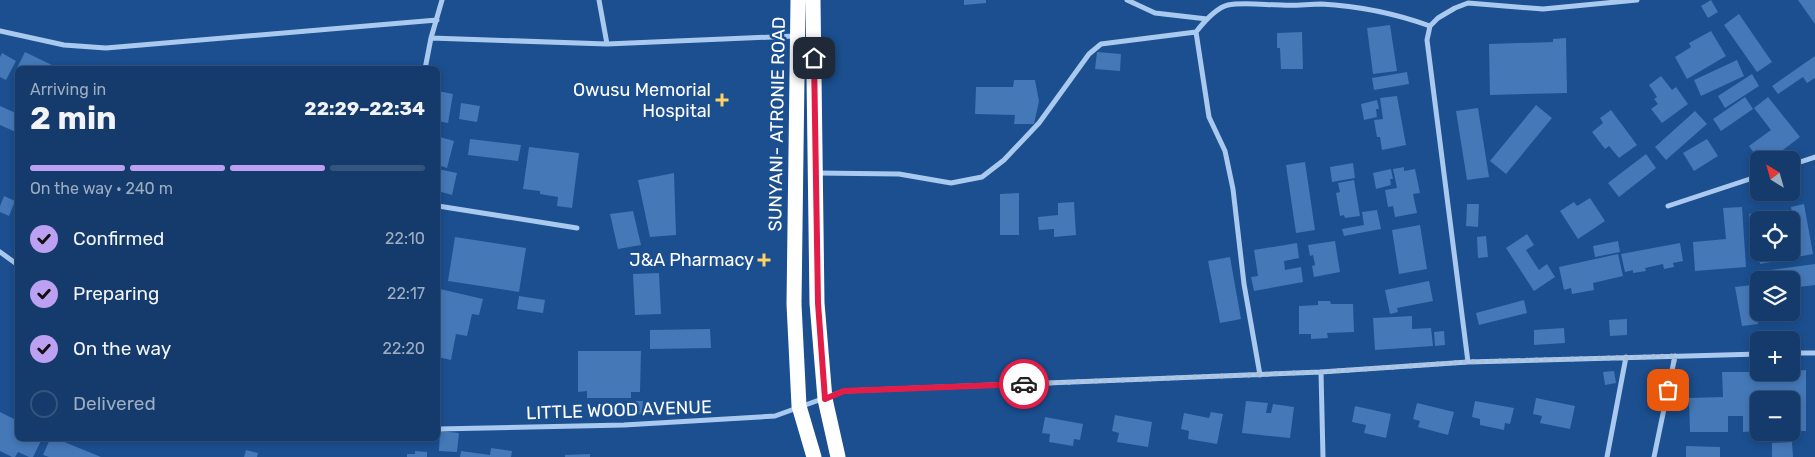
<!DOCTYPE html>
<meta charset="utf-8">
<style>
:root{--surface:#143b6b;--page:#214673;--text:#f1f3f6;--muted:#9dadc1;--line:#33557e;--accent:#bca0f2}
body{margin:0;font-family:Rubik,sans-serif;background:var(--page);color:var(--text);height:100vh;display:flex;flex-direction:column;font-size:19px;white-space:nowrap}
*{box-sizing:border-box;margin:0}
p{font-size:16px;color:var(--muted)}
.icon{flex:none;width:28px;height:28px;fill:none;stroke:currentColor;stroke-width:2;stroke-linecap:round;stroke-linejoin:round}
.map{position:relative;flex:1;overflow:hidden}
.drawer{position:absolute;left:15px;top:66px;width:425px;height:375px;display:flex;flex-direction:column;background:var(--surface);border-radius:8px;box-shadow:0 2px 8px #0003,0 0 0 1px var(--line)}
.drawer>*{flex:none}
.needle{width:32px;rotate:323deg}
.buttons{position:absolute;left:1750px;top:151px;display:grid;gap:10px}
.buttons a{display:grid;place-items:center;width:50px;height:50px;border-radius:8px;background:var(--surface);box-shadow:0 2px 8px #0003,0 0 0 1px var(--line);font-size:25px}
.pin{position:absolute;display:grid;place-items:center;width:42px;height:42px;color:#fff;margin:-21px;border-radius:10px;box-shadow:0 2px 8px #0006}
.courier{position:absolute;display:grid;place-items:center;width:50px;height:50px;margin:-25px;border:4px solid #e11d48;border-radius:50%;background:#fff;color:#222;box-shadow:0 1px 6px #0007}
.head em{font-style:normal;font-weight:700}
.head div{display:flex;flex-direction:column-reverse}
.head{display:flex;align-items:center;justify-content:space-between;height:85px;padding:0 15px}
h1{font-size:32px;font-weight:700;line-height:38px}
.bar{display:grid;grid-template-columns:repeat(4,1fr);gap:8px 5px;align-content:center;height:60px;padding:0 15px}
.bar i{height:6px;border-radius:4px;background:var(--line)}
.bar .current{background:var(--accent)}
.bar p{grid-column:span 4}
ol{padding:0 15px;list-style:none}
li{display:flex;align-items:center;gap:15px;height:55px}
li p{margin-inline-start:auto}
li .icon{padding:5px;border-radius:50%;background:var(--accent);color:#111;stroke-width:4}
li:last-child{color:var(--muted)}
li i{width:28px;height:28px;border:2px solid var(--line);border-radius:50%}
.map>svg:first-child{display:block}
.building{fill:#4478b7}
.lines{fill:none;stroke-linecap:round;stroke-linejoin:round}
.street{stroke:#a9c9ee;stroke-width:5}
.highway{stroke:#fff;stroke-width:15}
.done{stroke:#afc1d8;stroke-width:5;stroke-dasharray:0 9}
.route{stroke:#e11d48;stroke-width:6}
.poi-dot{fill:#ffd166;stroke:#1b4f8f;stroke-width:2}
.labels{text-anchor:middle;stroke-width:5;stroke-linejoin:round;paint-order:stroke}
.poi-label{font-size:18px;fill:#fff;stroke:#1b4f8f;text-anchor:end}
.street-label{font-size:18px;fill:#fff;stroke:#1b4f8f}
</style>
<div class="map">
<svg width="1815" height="457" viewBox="0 0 1815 457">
<rect width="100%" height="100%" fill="#1b4f8f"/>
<!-- building -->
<path class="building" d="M964 0H986V3L964 5Z
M1711 0 1718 12 1708 18 1701 6Z
M1798 0H1815V24Z
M1739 14 1772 62 1757 72 1724 25Z
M1390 25 1397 71 1373 74 1367 28Z
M1711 31 1726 56 1687 79 1675 57 1691 47 1689 43Z
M1302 32 1303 69H1281L1280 48H1277V33Z
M1566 38 1567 93 1490 95 1489 44 1553 42V39Z
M25 52 54 66 53 69 17 68Z
M1097 52 1121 54 1120 71 1095 69Z
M2 53 16 61 6 80 0 77V57Z
M1815 56V78L1807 83 1803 77 1778 94 1772 86Z
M1737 60 1744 76 1701 96 1694 80Z
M1407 72 1409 84 1374 90 1372 78Z
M1752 74 1759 86 1725 108 1718 96Z
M1661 76 1672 90 1676 87 1688 104 1662 123 1651 109 1658 104 1654 99 1657 97 1649 85Z
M1014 80H1035L1039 101 1034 124H1014L1015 115 975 114 976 87H1013Z
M438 91 453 94 448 123 438 121Z
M1397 96 1406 145 1382 150 1380 137H1377L1374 120 1383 119 1380 98Z
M1745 97 1753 109 1721 131 1713 119Z
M1768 97 1800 137 1770 160H1759L1749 146 1771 130 1754 108Z
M1377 100 1379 109H1376L1377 117 1364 120 1361 104Z
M461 103 480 106 477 122 459 119Z
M1536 105 1552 118 1506 174 1490 161Z
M0 106 18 114V133L0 125Z
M1478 108 1489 177 1467 180 1456 111Z
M1611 110 1637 145 1619 158 1609 146 1605 149 1592 132 1603 123 1600 118Z
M1695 111 1707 124 1666 160 1655 147Z
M440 137 454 141 447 168 438 165V148Z
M470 139 521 145 518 161 468 155Z
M1707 139 1718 156 1694 171 1683 153Z
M529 147 579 153 572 208 557 206 558 197 540 194V191L523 189Z
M1646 154 1656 168 1619 197 1608 183Z
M1305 162 1315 230 1296 233 1286 165Z
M1353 163 1355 178 1332 182 1330 167Z
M1404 167V171L1415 169 1420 193 1413 194 1417 213 1395 217 1393 206 1388 207 1385 190 1397 188 1393 169Z
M438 169 457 173 452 195 438 191Z
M1391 169 1393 179H1390L1391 185 1376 189 1373 173Z
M674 173 676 235 650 237 638 180Z
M1354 180 1360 216 1345 218 1344 215 1340 216 1336 193 1340 192 1338 183Z
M1019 193V235H1000V194Z
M4 196 15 201 9 216 0 212V206Z
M1590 198 1605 221 1578 239 1560 211 1574 202 1577 206Z
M1074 202 1076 235 1054 237V229L1039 230 1038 217 1058 215V203Z
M1467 204H1479L1478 227 1466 226Z
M1804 204 1813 254 1760 264 1758 252H1791V241L1797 240 1791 207Z
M1742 207 1746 267 1695 271 1693 242 1726 239 1723 208Z
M1377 210 1381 229 1344 236 1342 229 1364 225 1362 212Z
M633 211 641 245 618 249 610 214Z
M1764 211 1766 220H1759V245H1755L1749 214Z
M1420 225 1427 269 1399 274 1392 230Z
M1527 234 1534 245 1526 250 1539 270 1547 264 1555 277 1534 291 1506 248Z
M1486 236 1488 257 1478 258 1477 237Z
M455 237 526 248 519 292 448 281Z
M1335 241 1340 272 1314 277 1312 266 1315 265 1313 255 1310 256 1308 245Z
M1618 241 1620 252 1595 257 1593 246Z
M1297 243 1299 258 1284 261 1285 270 1301 267 1303 282 1254 291 1251 277 1258 276 1254 250Z
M1680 243 1683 261 1673 263 1674 267 1664 269 1663 264 1645 268 1646 271 1633 273V270L1625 272 1621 254Z
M1618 254 1623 276 1593 283 1594 290 1572 294 1571 288 1564 290 1559 267Z
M1230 257 1241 319 1220 323 1208 261Z
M1815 264V285L1791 288V280H1764L1763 271Z
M659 273 661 314 635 315 633 274Z
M1429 281 1433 301 1397 308 1398 312 1390 314 1385 290Z
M1752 285 1758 324 1742 326 1735 287Z
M440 289 483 299 479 315 472 314 467 336 456 334 451 360 438 357V300Z
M519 296 545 300 543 313 517 309Z
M1524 300 1527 313 1479 325 1476 313Z
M1318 301H1330L1331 304H1353L1354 332 1327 333 1328 338 1311 339V334H1299V306L1318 305Z
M1412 316V329L1431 328 1433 346 1375 350 1373 318Z
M1627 319V335L1610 336 1609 320Z
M1564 328 1565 343 1534 345V330Z
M710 329 711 348 650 349V330Z
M1444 331 1445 345 1435 346 1434 332Z
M578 351H641L640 392H631V398H587V391L578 392Z
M1806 370V431H1796L1795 415 1791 416V400H1759V431L1743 432V416H1728V432H1690L1689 398 1723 397 1722 372H1791V371Z
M1614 371 1616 383 1605 385 1603 372Z
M1536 398 1575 406 1570 429 1540 423 1542 416 1533 414Z
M633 401H643L642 414H632Z
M1246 401 1268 403 1266 413H1271L1273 404 1294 407 1290 438 1242 433Z
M1475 401 1514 408 1510 424 1505 423 1504 430 1480 425V419L1472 417Z
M1417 403 1454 412 1448 435 1418 427 1420 421 1413 419Z
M1355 406 1391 414 1386 438 1364 433 1366 425 1352 422Z
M0 412 18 421V439H42L33 457H29L18 452 15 457H12L0 451Z
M1211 412 1223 414 1217 444 1188 439 1189 431 1181 429 1184 413 1209 418Z
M1115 415 1152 422 1148 447 1117 442 1119 433 1112 431Z
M1045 417 1083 424 1080 440 1074 439 1073 446 1049 442 1050 434 1042 433Z
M440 431 459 433 457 452 439 451Z
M50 439H57L101 457H49L43 455Z
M1792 442 1793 457H1772V443Z
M1686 446 1720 447V457H1686Z
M491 448 512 451 511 457H460L461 451 490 455Z
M246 450 258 453 257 457H244Z
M415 451 427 452V457H407V454H415Z
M590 454V457H565V455Z"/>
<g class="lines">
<!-- street -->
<path class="street" d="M599 0 607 44
M1127 0 1155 13 1207 19
M0 31 64 45 106 48 437 20
M431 38 607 44 795 36
M425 69 431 38 442 0
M1791 165 1815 157
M817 173 899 174 951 183 982 177 1004 160 1039 123 1089 54 1101 44 1196 32
M438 206 577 228
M1668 206 1759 176
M0 252 18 265
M1791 353H1815
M1468 362 1427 40 1430 26 1438 18 1455 8 1468 3 1543 9 1637 0
M1321 372 1323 457
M1260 375 1244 284 1233 189 1225 151 1209 117 1196 32C1203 23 1216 8 1228 5 1242 2 1267 5 1282 5 1295 6 1308 4 1321 4 1359 6 1394 13 1430 26
M438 429 624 425 775 416 844 391 1321 372 1468 362 1759 354
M1607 457 1626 357
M1654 457 1675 356"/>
<!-- highway -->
<path class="highway" d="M798 0 794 304 799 406 814 457
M813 0 817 303 825 399 838 457"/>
</g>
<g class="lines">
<!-- done -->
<path class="done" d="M1024 384 1321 372 1468 362 1675 356 1668 390"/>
<!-- route -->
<path class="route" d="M814 58 818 303 825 399 844 391 1024 384"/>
</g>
<!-- markers -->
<g class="poi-dot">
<path d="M719.5 92.5h5v5h5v5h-5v5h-5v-5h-5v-5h5z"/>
<path d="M761.5 252.5h5v5h5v5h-5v5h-5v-5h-5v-5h5z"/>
</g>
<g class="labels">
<!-- poi labels -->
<g class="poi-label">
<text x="711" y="96">Owusu Memorial<tspan x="711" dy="21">Hospital</tspan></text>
<text x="754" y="266">J&amp;A Pharmacy</text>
</g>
<!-- street labels -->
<g class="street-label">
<text transform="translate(777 124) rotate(-89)" y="6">SUNYANI- ATRONIE ROAD</text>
<text transform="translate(619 410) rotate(-2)" y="6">LITTLE WOOD AVENUE</text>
</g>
</g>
</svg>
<div class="buttons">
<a><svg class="needle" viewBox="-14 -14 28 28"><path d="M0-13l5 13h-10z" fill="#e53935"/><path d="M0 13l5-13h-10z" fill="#9dadc1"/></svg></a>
<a><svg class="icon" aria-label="locate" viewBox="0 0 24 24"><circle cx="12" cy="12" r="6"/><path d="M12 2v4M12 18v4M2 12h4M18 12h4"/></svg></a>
<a><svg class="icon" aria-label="layers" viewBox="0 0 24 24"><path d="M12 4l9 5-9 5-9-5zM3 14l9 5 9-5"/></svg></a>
<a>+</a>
<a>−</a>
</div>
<div class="pin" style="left:1668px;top:390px;background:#ea580c"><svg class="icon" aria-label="bag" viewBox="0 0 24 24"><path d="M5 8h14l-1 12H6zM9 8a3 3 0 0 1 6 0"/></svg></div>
<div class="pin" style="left:814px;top:58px;background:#1f2937"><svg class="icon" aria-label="home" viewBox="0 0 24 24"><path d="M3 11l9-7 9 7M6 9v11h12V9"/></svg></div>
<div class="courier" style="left:1024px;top:384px"><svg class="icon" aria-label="car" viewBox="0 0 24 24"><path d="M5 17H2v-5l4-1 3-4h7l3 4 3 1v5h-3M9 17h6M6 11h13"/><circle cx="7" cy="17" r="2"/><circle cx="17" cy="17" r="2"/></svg></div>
<section class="drawer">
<div class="head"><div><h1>2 min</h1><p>Arriving in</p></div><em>22:29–22:34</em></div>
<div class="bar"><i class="current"></i><i class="current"></i><i class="current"></i><i></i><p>On the way · 240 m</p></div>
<ol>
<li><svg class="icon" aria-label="check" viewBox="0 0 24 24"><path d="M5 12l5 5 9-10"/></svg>Confirmed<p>22:10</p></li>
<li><svg class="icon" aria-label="check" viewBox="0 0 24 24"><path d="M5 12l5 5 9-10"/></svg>Preparing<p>22:17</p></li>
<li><svg class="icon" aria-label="check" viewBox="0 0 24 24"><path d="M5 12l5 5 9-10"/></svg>On the way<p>22:20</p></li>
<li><i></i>Delivered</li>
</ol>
</section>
</div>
